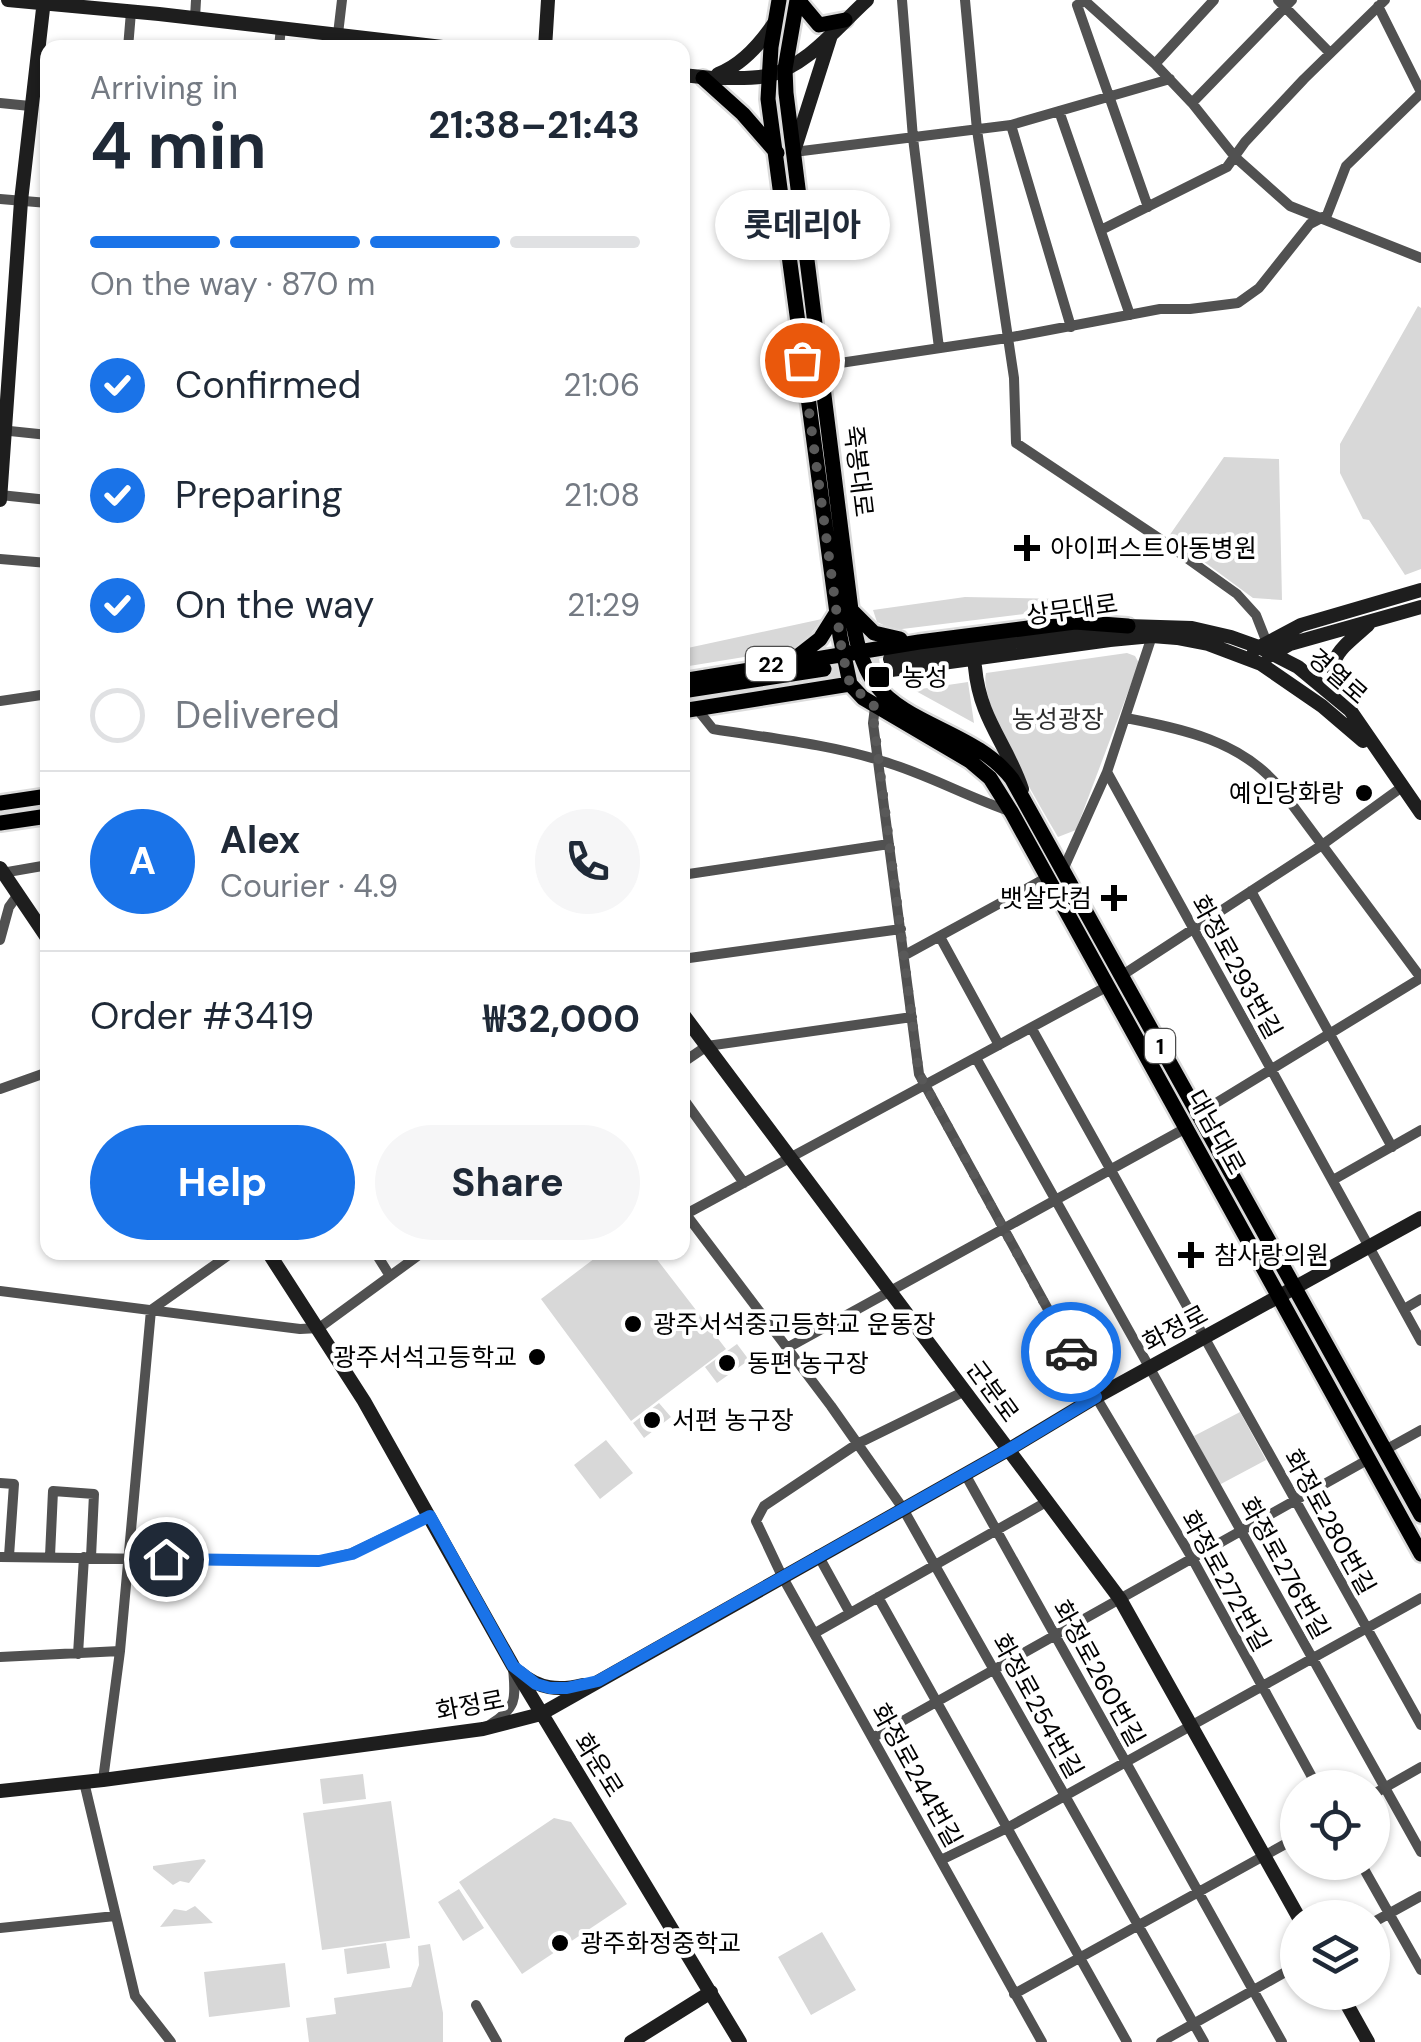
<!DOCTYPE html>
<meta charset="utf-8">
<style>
:root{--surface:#fff;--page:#f6f6f7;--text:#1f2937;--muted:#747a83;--line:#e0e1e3;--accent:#1a73e8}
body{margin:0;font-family:"DM Sans","Noto Sans KR",sans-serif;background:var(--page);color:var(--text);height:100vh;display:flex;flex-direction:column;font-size:38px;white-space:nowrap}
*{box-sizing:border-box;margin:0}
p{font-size:32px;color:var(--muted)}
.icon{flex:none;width:55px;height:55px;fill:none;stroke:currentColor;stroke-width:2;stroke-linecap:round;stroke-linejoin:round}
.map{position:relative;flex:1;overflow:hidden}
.drawer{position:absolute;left:40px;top:40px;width:650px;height:1220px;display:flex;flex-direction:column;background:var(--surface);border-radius:20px;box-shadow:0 2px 8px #0004}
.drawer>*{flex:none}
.controls{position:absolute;left:1280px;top:1770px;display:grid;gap:20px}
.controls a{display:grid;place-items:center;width:110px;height:110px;border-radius:50%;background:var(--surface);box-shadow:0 2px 8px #0004;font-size:50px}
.pin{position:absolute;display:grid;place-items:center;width:85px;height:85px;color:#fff;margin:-42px;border:5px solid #fff;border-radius:50%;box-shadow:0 2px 10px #0007}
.courier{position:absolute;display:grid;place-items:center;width:100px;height:100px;margin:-50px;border:8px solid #1a73e8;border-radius:50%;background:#fff;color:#222;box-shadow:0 2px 12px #0007}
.bubble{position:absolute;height:70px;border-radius:35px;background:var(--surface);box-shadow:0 2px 8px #0004;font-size:32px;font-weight:700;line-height:70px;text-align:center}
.head em{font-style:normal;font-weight:700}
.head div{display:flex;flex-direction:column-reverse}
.head{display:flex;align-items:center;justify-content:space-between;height:170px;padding:0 50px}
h1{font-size:65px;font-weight:700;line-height:75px}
.bar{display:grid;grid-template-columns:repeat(4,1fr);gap:15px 10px;align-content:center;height:120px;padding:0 50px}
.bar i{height:12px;border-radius:8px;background:var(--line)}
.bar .current{background:var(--accent)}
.bar p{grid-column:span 4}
.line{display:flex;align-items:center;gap:25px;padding:0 50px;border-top:2px solid var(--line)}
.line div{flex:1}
.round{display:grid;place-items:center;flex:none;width:105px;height:105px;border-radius:52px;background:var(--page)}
ol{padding:0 50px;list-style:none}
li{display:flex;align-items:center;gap:30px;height:110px}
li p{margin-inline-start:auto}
li .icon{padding:10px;border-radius:50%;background:var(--accent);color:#fff;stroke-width:4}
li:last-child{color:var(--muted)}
li i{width:55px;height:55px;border:5px solid var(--line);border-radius:50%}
.cta{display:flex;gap:20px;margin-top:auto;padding:20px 50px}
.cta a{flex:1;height:115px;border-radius:60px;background:var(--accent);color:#fff;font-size:40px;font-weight:700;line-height:115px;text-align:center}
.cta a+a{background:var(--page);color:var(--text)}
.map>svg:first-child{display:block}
.green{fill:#d8d8d8}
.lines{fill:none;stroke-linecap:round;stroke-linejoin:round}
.secondary-tunnel{stroke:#d9d9d9;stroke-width:14;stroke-dasharray:14 7;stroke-linecap:butt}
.primary-casing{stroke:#dbdbdb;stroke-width:20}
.street{stroke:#515151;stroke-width:10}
.secondary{stroke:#1e1e1e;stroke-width:14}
.primary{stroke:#000;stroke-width:15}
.done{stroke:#595959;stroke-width:10;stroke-dasharray:0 18}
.route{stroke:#1a73e8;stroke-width:12}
.poi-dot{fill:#000;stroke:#fff;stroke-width:4}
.labels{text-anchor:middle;stroke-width:8;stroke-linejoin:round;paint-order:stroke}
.shield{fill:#fff;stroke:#4c4c4c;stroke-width:2.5}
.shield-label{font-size:22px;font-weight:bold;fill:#000}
.street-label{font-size:25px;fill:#000;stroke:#fff}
.poi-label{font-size:25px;fill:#000;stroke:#fff;text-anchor:start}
.park-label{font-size:25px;fill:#2f2f2f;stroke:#fff}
</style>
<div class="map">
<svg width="1421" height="2042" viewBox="0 0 1421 2042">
<rect width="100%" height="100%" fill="#fff"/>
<!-- green -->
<path class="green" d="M1418 306 1421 308V569L1405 575 1369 520 1363 519 1340 473V444Z
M1224 457 1279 459 1282 600 1253 598 1169 536Z
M965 597 1061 599 1106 604 894 630 877 622 873 610Z
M822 619 810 635 793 649 683 667V649Z
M1127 653 1135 656 1139 663 1076 830 1058 837C1040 806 978 704 986 673Z
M968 682 974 723 914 690Z
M603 1252 652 1253 726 1349 631 1421 541 1299Z
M737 1344 749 1360 717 1383 705 1367Z
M659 1403 671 1417 644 1438 633 1423Z
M1240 1412 1266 1460 1219 1485 1194 1436Z
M606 1440 633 1473 600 1499 574 1465Z
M363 1774 366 1799 323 1804 320 1779Z
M391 1801 410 1938 322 1950 303 1813Z
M554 1818 571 1822 627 1904 522 1974 459 1882Z
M204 1859 206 1861 189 1883 180 1881 173 1885 153 1869V1866Z
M459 1889 484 1928 463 1941 438 1902Z
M195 1906 213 1923 160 1927 174 1909 186 1911Z
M822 1932 856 1990 811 2015 778 1957Z
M386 1943 390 1968 347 1974 344 1949Z
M430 1944 443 2013V2042H309L306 2018 336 2014 334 1998 411 1987 419 1965 418 1946Z
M285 1963 290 2007 209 2017 204 1972Z"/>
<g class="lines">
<!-- secondary-tunnel -->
<path class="secondary-tunnel" d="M824 669 890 659
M825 680 891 670"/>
<!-- primary casing -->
<g class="primary-casing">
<path id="primary" d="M779 0 771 47 768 99 840 636 850 684 863 698 970 761 990 778 1012 813 1421 1554
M797 0 785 69 786 93 851 610C855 635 860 664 876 685 908 726 977 733 1012 779L1421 1515
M798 0 819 25 845 20
M703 78 743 114 777 153
M853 612 874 633 900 639
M797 657 820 639 837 612
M682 681 919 642 1075 622 1128 626
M682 691 824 669
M682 711 850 684
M0 803 48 796
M0 823 48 816"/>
</g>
<!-- street -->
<path class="street" d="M902 0 913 138 939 348
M965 0 977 130 1014 378 1016 443 1160 539 1237 594 1256 615 1269 648
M1084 0 1155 64 1192 103 1235 157 1290 206 1421 258
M1278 0 1330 53
M1085 1 1077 5 1148 207
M1378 6 1421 92
M195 18 196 0
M338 34 342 0
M128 48 131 12
M279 48 281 27
M1155 64 1214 0
M0 103 30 106
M1192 103 1292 0
M1059 111 1130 315
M1011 125 1071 327
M794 152 1011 125 1170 79
M0 199 48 203
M1101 230 1227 167 1245 142 1304 79 1385 0
M820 366 1007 338 1160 309H1190L1238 303 1259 288 1310 224 1327 215 1346 166 1421 93
M0 430 48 435
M0 495 48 500
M0 559 48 563
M0 701 48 694
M875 707 873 723 919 1074 1096 1397 1192 1558 1318 1788
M697 709 713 729C769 738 828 744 882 761 927 774 967 797 1012 812
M1126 718C1183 729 1241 741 1279 787L1421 978 1198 1114
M1107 772 1421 1341
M1063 870 1107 772 1152 636
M2 873 48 865
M682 875 889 844
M1251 891 1392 1147
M940 937 999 1045
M0 940 9 907 17 896
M905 955 1048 877
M682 959 901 929
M1121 976 1322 845 1402 787
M1032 1029 1421 1725
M976 1058 1421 1852
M682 1063 707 1046 912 1017
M0 1089 48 1072
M682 1097 744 1183
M1333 1180 1421 1130
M682 1209 831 1406 902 1507 1204 2042
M686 1214 1108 986
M375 1252 390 1276
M0 1291 300 1329 319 1328 423 1252
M1404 1309 1421 1299
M787 1348 1186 1128
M965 1391 857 1444 764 1506 756 1521 782 1576 1042 2042
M1385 1450 1421 1430
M965 1474 1282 2042
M0 1483 14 1484 9 1556
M818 1555 850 1613
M50 1556 53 1491 94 1494 91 1557
M0 1557 319 1561 352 1553 429 1516
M878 1597 1127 2042
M815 1633 1048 1501
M78 1654 84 1557
M0 1657 120 1651
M491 1724C519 1706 515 1697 513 1667
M874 1737 1369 1459
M103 1780 120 1651 151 1310 233 1252
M84 1782 135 1996 171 2042
M1372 1795 1421 1767
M941 1860 1007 1828 1421 1598
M1360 1862 1421 1970
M1372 1923 1421 1896
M0 1928 115 1916
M1014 1994 1298 1837
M476 2005 497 2042
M1161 2042 1298 1965"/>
<!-- secondary -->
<path class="secondary" d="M8 0 159 14 451 48
M545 48 548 0
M718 74C742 65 761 43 775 22
M682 75 712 78
M703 78C723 77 746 80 766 76 806 68 838 26 867 0
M794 151 831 35
M0 500 21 201 44 0
M1254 650 1301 625 1421 590
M1269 656 1290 644 1421 607
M890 659 1128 626 1192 628 1231 637 1259 647 1298 667 1350 710 1421 813
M975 667C980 720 1006 742 1022 789
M891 670 1110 640 1152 636 1177 638 1208 644 1261 664 1322 706 1363 741
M1345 701C1322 660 1336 653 1368 625
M0 868 48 939
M682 1013 1120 1599 1299 1918
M268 1252 364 1401 513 1666 740 2042
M519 1672C539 1689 558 1691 583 1685
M0 1791 103 1780 483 1729 541 1714 1008 1450 1096 1397 1421 1218
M1340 1992 1368 2042
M631 2042 711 1992"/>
<!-- primary -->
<use href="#primary" class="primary"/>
</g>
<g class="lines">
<!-- done -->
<path class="done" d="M802 360 842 652 850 684 875 707 874 724 919 1074 1071 1352"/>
<!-- route -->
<path class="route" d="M166 1559 319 1561 352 1554 430 1516 513 1666 536 1684 550 1688H567L598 1681 1008 1450 1096 1397 1071 1352"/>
</g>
<!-- markers -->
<g class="poi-dot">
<path d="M1022 533h10v10h10v10h-10v10h-10v-10h-10v-10h10z"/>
<rect x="867" y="665" width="24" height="24" rx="5"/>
<circle cx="1364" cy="793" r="10"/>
<path d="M1109 883h10v10h10v10h-10v10h-10v-10h-10v-10h10z"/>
<path d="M1186 1240h10v10h10v10h-10v10h-10v-10h-10v-10h10z"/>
<circle cx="633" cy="1324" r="10"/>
<circle cx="537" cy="1357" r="10"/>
<circle cx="727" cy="1363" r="10"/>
<circle cx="652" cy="1420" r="10"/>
<circle cx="560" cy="1943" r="10"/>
</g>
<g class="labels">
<!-- shield labels -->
<g class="shield">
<rect x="746" y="647" width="50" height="34" rx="8"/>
<rect x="1145" y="1029" width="30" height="34" rx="8"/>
</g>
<g class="shield-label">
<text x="771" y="672">22</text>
<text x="1160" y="1054">1</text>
</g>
<!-- street labels -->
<g class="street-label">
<text transform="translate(859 471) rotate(83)" y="9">죽봉대로</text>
<text transform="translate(1072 609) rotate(-8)" y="9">상무대로</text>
<text transform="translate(1338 676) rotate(41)" y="9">경열로</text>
<text transform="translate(1237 967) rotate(61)" y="9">화정로293번길</text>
<text transform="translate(1217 1132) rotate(61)" y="9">대남대로</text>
<text transform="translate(1175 1328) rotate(-28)" y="9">화정로</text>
<text transform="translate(993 1391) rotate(54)" y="9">군분로</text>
<text transform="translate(1330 1522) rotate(61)" y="9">화정로280번길</text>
<text transform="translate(1285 1568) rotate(61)" y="9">화정로276번길</text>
<text transform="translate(1226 1581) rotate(61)" y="9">화정로272번길</text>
<text transform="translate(1099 1673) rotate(61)" y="9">화정로260번길</text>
<text transform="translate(470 1705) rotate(-11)" y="9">화정로</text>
<text transform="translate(1038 1706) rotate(61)" y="9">화정로254번길</text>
<text transform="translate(599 1765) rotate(58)" y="9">화운로</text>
<text transform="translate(917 1775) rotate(61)" y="9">화정로244번길</text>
</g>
<!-- poi labels -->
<g class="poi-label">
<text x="1050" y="557">아이퍼스트아동병원</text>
<text x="902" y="686">농성</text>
<text x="1344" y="802" text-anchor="end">예인당화랑</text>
<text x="1092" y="907" text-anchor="end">뱃살닷컴</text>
<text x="1214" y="1264">참사랑의원</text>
<text x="653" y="1333">광주서석중고등학교 운동장</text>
<text x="517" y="1366" text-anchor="end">광주서석고등학교</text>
<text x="747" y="1372">동편 농구장</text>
<text x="672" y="1429">서편 농구장</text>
<text x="580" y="1952">광주화정중학교</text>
</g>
<!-- park labels -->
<g class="park-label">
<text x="1058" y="728">농성광장</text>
</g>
</g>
</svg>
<div class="controls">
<a><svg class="icon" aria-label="locate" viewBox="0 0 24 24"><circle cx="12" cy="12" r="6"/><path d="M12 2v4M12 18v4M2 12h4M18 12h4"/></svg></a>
<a><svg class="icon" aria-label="layers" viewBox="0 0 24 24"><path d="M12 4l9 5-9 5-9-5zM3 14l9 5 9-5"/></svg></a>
</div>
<div class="pin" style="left:802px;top:360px;background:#ea580c"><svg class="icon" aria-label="bag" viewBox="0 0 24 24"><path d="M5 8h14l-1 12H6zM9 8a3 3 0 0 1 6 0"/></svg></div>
<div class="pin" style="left:166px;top:1559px;background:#1f2937"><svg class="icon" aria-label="home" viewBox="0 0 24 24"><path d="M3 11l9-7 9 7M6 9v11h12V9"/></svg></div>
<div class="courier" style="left:1071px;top:1352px"><svg class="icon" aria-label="car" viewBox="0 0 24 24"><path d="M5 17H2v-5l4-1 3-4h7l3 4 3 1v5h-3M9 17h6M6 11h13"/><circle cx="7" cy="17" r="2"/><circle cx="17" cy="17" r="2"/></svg></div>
<div class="bubble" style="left:715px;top:190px;width:175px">롯데리아</div>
<section class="drawer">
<div class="head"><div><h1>4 min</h1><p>Arriving in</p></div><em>21:38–21:43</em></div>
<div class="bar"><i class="current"></i><i class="current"></i><i class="current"></i><i></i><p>On the way · 870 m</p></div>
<ol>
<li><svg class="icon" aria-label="check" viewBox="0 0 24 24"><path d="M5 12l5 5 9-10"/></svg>Confirmed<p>21:06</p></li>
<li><svg class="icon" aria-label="check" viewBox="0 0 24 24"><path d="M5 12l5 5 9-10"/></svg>Preparing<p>21:08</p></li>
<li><svg class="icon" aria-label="check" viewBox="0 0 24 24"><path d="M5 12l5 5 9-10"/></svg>On the way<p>21:29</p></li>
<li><i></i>Delivered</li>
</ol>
<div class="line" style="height:180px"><b class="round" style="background:var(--accent);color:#fff">A</b><div><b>Alex</b><p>Courier · 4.9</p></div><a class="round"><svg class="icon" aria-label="phone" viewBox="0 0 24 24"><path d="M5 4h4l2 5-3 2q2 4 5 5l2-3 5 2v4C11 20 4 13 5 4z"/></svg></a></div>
<div class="line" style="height:130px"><div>Order #3419</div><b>₩32,000</b></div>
<div class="cta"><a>Help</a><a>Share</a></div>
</section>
</div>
